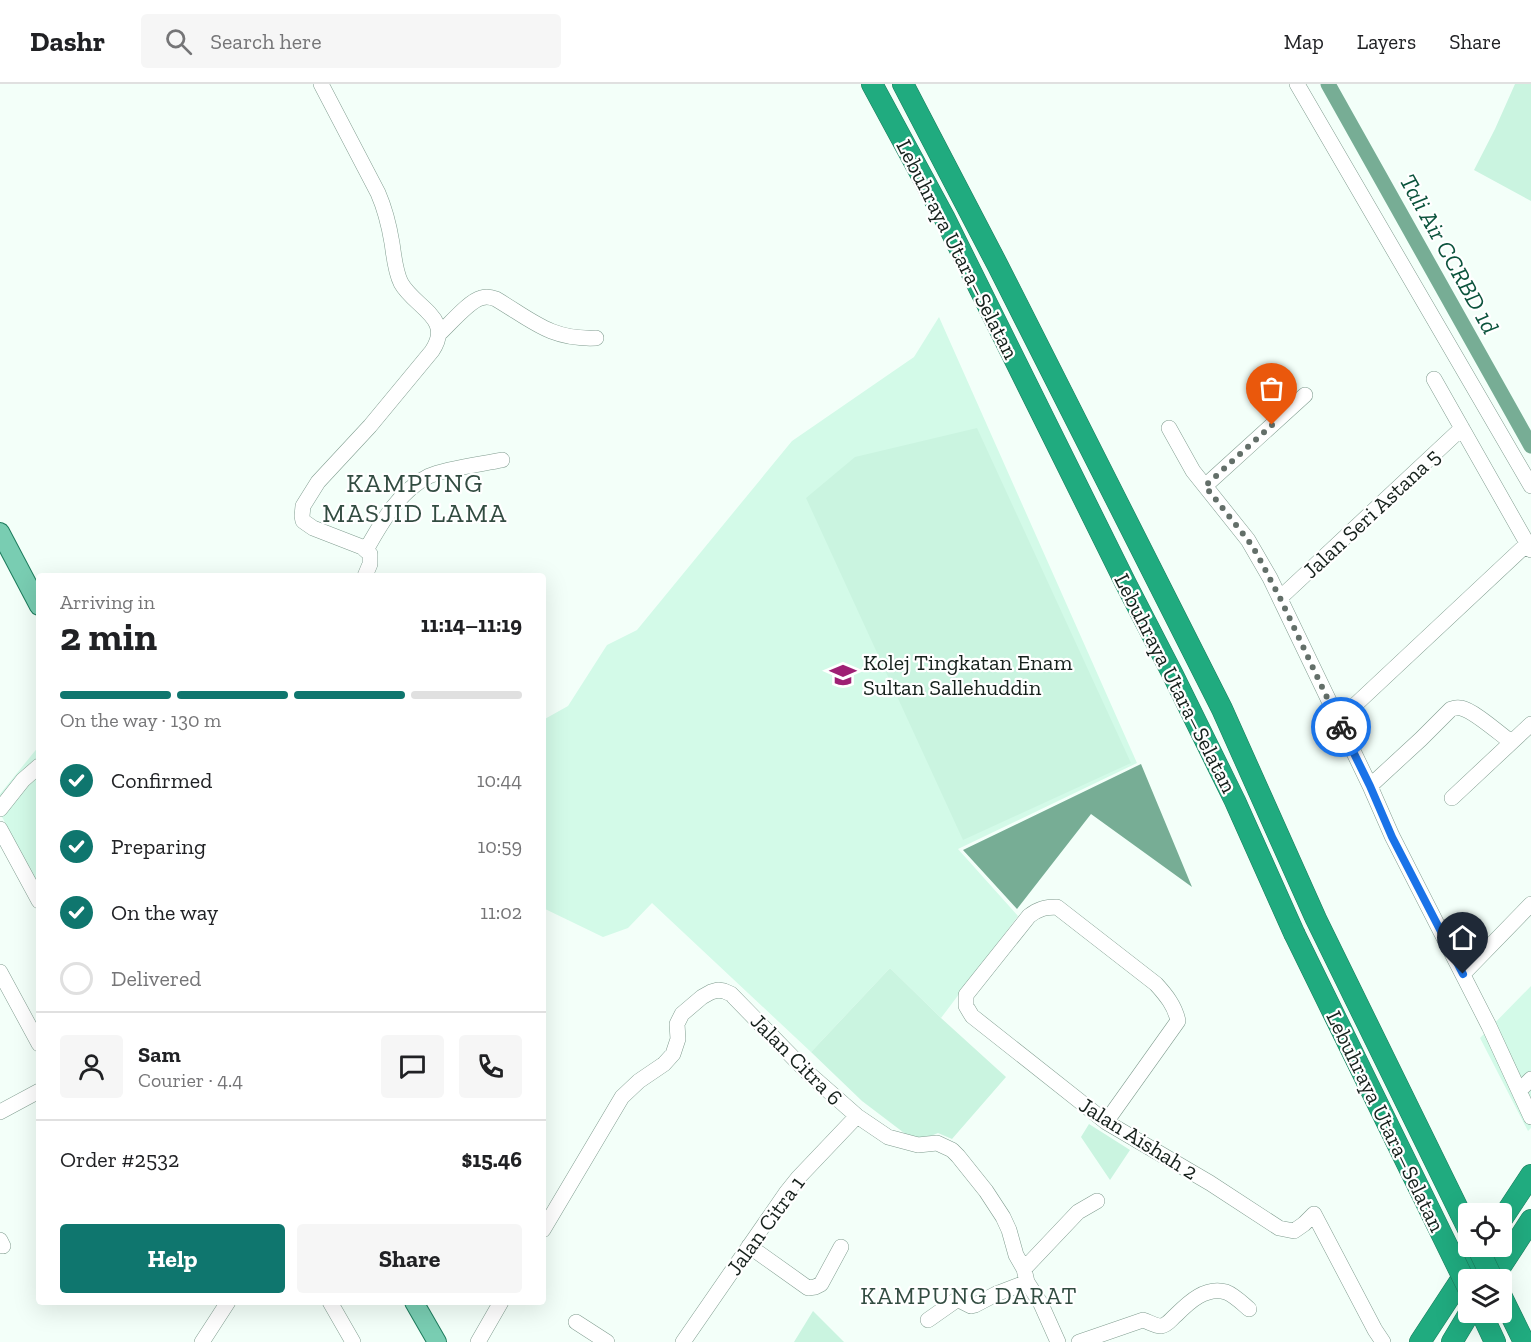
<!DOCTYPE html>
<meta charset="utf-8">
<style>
:root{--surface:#fff;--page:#f6f6f6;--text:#202124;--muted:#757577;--line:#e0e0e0;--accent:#0f766e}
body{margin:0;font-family:"Zilla Slab",serif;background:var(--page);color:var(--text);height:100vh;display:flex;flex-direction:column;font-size:22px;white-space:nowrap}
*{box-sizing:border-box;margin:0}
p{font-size:20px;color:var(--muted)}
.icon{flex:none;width:33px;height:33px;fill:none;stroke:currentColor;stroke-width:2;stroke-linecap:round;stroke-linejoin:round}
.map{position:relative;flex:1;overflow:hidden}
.panel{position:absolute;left:36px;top:489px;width:510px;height:732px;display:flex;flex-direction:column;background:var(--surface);border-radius:6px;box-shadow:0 6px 24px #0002}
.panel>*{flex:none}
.buttons{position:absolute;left:1458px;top:1119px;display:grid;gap:12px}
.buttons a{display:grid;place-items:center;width:54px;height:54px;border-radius:6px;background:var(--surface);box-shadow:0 6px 24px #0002;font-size:30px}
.pin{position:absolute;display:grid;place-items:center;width:51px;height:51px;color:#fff;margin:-62px -26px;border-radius:50% 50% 50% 0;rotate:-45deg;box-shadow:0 0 6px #0007}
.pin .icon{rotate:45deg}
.courier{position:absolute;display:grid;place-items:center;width:60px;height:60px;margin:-30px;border:4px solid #1a73e8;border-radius:50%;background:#fff;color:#222;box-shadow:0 2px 8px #0007}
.summary em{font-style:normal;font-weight:700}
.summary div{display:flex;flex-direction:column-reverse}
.summary{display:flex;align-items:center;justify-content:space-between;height:102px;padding:0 24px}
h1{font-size:39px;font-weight:700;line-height:45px}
.bar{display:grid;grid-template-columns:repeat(4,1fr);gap:9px 6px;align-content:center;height:72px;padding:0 24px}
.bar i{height:8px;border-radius:4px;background:var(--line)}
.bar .active{background:var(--accent)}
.bar p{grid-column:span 4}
.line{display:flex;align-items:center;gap:15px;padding:0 24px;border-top:2px solid var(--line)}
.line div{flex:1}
.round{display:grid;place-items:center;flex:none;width:63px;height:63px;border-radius:6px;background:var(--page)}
ol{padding:0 24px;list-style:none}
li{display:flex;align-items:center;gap:18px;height:66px}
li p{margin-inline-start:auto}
li .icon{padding:6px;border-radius:50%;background:var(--accent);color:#fff;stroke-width:4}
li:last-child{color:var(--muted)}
li i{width:33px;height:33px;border:3px solid var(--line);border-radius:50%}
.action{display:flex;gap:12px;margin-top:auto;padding:12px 24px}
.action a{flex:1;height:69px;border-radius:6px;background:var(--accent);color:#fff;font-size:24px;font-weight:700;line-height:69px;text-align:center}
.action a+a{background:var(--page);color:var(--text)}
header{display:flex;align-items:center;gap:36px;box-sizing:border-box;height:84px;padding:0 30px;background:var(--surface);border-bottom:2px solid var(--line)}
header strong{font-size:28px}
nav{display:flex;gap:33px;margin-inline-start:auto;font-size:21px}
.search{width:420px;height:54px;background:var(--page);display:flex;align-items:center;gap:15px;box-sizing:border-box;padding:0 21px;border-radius:6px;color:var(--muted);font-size:22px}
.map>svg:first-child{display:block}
.built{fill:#d3fae8}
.green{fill:#caf4e0}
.water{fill:#77ad95}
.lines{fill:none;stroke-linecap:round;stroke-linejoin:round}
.canal{stroke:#77ad95;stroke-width:15}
.minor-casing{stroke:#819d90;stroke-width:16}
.major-casing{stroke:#1c7b5c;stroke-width:20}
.highway-casing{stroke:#1c7b5c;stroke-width:22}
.minor{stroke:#fff;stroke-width:15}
.major{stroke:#79cdb2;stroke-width:18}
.highway{stroke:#20ab7f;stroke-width:21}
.highway-bridge-casing{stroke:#1c7b5c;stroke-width:22;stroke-linecap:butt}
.highway-bridge{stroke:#20ab7f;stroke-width:21}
.done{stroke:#636f69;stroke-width:6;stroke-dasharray:0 10.8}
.route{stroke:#1a73e8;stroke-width:8}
.labels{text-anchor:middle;stroke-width:4.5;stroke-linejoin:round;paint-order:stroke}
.street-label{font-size:22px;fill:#16211c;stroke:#fff}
.poi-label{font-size:22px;fill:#16211c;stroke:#fff;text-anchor:start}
.water-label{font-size:24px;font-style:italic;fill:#0b533c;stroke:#fff}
.neighbourhood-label{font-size:24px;letter-spacing:1.5px;fill:#324c41;stroke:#fff}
.quarter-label{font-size:26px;letter-spacing:1.5px;fill:#324c41;stroke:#fff}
</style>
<header>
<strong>Dashr</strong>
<div class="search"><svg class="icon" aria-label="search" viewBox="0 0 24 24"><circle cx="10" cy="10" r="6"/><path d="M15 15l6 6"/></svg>Search here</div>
<nav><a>Map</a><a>Layers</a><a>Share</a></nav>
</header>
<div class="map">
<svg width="1531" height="1258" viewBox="0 0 1531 1258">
<rect width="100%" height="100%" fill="#f3fff9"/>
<!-- built -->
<path class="built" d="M939 233 1137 679 958 765 1018 832 941 934 890 884 811 968 652 819 628 844 603 853 543 824V636L568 622 607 561 637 546 792 357 914 273Z
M39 662V804L0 729V710Z
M1531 902V1044L1528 1047 1480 954Z"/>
<!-- green -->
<path class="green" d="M1515 0H1531V117L1474 86 1495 45Z
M977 344 1131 679 963 756 806 414 855 373Z
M890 884 941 934 1006 993 952 1055 938 1049 916 1058 862 1017 811 968Z
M1089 1040 1130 1066 1110 1096 1081 1053Z
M813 1227 844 1258H794Z"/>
<!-- water -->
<path class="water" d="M1141 680 1192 803 1091 730 1017 825 963 766Z"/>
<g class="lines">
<!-- canal -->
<path class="canal" d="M1328 0 1531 362"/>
<!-- minor casing -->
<g class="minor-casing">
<path id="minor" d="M321 0 378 109C385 125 389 141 392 159 394 172 395 187 401 199 415 224 454 234 432 267L370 342 318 398 303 422 302 432 303 437 313 444 362 463 370 470V480L365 492
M1297 0 1531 402
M439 250C449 241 469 217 481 214 486 212 491 213 496 215 533 237 551 256 596 254
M1434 295 1531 466
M1169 344 1193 387 1248 456 1270 494 1370 702 1392 752 1489 942 1531 1033
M1205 402 1305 311
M366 466C381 439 400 406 429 392 447 384 482 380 502 376
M1280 514 1462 344
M1338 637 1527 460
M1370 702 1421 655 1451 625C1456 624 1456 623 1461 624 1473 626 1500 650 1511 658
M1452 714 1531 640
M0 725 23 696 39 682
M0 745 39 817
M0 888 39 960
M1463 890 1531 820
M1519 1007 1531 995
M0 1028 39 1007
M1106 1038 1178 937C1175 922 1166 911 1156 900L1057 823C1045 823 1038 825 1029 832L966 911V922L972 932 1106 1038 1210 1099 1279 1144 1294 1147 1304 1140 1314 1130 1375 1246 1383 1258
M543 1146 622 1013 639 997 664 980 673 970 678 955 677 940 682 930 702 913 711 908 718 906 724 907 731 910 807 988 857 1032 888 1053 918 1061 937 1059 952 1066 958 1072 986 1107 1003 1133 1009 1146 1016 1171 1024 1185 1027 1198 1041 1220 1058 1258
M0 1156 3 1162
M749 1162 808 1204 815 1203 821 1200 841 1163
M1024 1185 1078 1128 1097 1117
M330 1218 353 1258
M928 1236 955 1217 959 1216 971 1222 975 1221 996 1210 1027 1198
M576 1238 607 1258
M202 1258 228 1218
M478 1258 501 1218
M683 1258 786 1109 798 1094 857 1032
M1079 1258 1143 1236C1149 1238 1155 1242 1161 1242 1168 1241 1171 1235 1176 1231 1189 1218 1206 1202 1226 1208 1234 1211 1242 1219 1249 1225"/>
</g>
<!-- major casing -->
<g class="major-casing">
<path id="major" d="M0 448 39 522
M414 1218 437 1258"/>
</g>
<!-- highway casing -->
<g class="highway-casing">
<path id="highway" d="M872 0 944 133 1126 500 1173 591 1235 717 1294 849
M903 0 998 182 1222 625 1316 835 1468 1145
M1502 1135 1531 1091
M1492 1196 1531 1136
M1502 1213 1524 1258
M1481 1228 1495 1258
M1420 1258 1483 1162
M1452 1258 1470 1228"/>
</g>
<!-- minor -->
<use href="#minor" class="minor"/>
<!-- major -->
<use href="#major" class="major"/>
<!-- highway -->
<use href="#highway" class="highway"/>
<!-- highway-bridge casing -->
<g class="highway-bridge-casing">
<path id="highway-bridge" d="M1294 849 1468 1204
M1477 1162 1493 1196"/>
</g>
<!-- highway-bridge -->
<use href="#highway-bridge" class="highway-bridge"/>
</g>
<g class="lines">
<!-- done -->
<path class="done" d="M1272 341 1205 402 1248 456 1257 470 1280 514 1341 643"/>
<!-- route -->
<path class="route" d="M1341 643 1370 702 1392 753 1463 890"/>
</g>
<!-- icons -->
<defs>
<g id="school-bare" transform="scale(2.07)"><path d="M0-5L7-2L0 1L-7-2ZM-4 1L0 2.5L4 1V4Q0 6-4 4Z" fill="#9e2074" stroke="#fff" stroke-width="2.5" paint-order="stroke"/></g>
</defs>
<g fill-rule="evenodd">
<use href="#school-bare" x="843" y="591"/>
</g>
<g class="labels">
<!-- street labels -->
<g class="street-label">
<text transform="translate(958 165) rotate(63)" y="8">Lebuhraya Utara–Selatan</text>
<text transform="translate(1371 429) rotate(-43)" y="8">Jalan Seri Astana 5</text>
<text transform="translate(1176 599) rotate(63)" y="8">Lebuhraya Utara–Selatan</text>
<text transform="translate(797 975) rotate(45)" y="8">Jalan Citra 6</text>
<text transform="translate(1386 1037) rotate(64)" y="8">Lebuhraya Utara–Selatan</text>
<text transform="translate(1139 1054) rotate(32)" y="8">Jalan Aishah 2</text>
<text transform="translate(765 1141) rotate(-54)" y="8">Jalan Citra 1</text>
</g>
<!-- poi labels -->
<g class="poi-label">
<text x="863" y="586">Kolej Tingkatan Enam<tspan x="863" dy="25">Sultan Sallehuddin</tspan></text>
</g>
<!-- water labels -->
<g class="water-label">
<text transform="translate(1449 170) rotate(61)" y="8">Tali Air CCRBD 1d</text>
</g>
<!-- neighbourhood labels -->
<g class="neighbourhood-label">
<text x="969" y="1220">KAMPUNG DARAT</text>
</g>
<!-- quarter labels -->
<g class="quarter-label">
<text x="415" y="408">KAMPUNG<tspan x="415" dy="30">MASJID LAMA</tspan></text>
</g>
</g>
</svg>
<div class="buttons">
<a><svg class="icon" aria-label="locate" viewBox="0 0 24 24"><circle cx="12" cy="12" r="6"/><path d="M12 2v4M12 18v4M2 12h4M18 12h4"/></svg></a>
<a><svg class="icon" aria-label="layers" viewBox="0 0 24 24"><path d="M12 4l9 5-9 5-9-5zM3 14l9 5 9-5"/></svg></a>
</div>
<div class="pin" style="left:1272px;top:341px;background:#ea580c"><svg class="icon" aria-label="bag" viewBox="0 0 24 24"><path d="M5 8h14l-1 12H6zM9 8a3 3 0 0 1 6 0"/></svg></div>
<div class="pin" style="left:1463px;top:890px;background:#1f2937"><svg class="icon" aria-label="home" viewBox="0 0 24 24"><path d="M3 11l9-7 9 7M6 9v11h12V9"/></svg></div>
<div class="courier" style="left:1341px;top:643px"><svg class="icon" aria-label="bike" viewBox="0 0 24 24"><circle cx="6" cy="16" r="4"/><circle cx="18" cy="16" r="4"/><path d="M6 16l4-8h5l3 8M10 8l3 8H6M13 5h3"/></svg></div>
<section class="panel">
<div class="summary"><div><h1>2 min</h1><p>Arriving in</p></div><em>11:14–11:19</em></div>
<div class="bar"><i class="active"></i><i class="active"></i><i class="active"></i><i></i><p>On the way · 130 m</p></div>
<ol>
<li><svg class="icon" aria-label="check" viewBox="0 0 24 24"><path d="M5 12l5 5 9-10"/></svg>Confirmed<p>10:44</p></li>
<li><svg class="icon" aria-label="check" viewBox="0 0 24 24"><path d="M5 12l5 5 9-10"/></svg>Preparing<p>10:59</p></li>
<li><svg class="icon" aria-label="check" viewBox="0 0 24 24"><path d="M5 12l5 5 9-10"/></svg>On the way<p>11:02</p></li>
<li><i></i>Delivered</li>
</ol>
<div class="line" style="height:108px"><a class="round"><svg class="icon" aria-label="person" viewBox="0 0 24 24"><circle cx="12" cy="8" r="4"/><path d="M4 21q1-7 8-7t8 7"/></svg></a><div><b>Sam</b><p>Courier · 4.4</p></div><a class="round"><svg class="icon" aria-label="chat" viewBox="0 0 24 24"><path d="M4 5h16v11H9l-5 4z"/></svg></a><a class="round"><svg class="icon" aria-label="phone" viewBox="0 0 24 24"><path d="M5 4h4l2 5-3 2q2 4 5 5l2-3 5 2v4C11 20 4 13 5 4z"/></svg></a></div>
<div class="line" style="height:78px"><div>Order #2532</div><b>$15.46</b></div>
<div class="action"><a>Help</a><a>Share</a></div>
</section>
</div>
